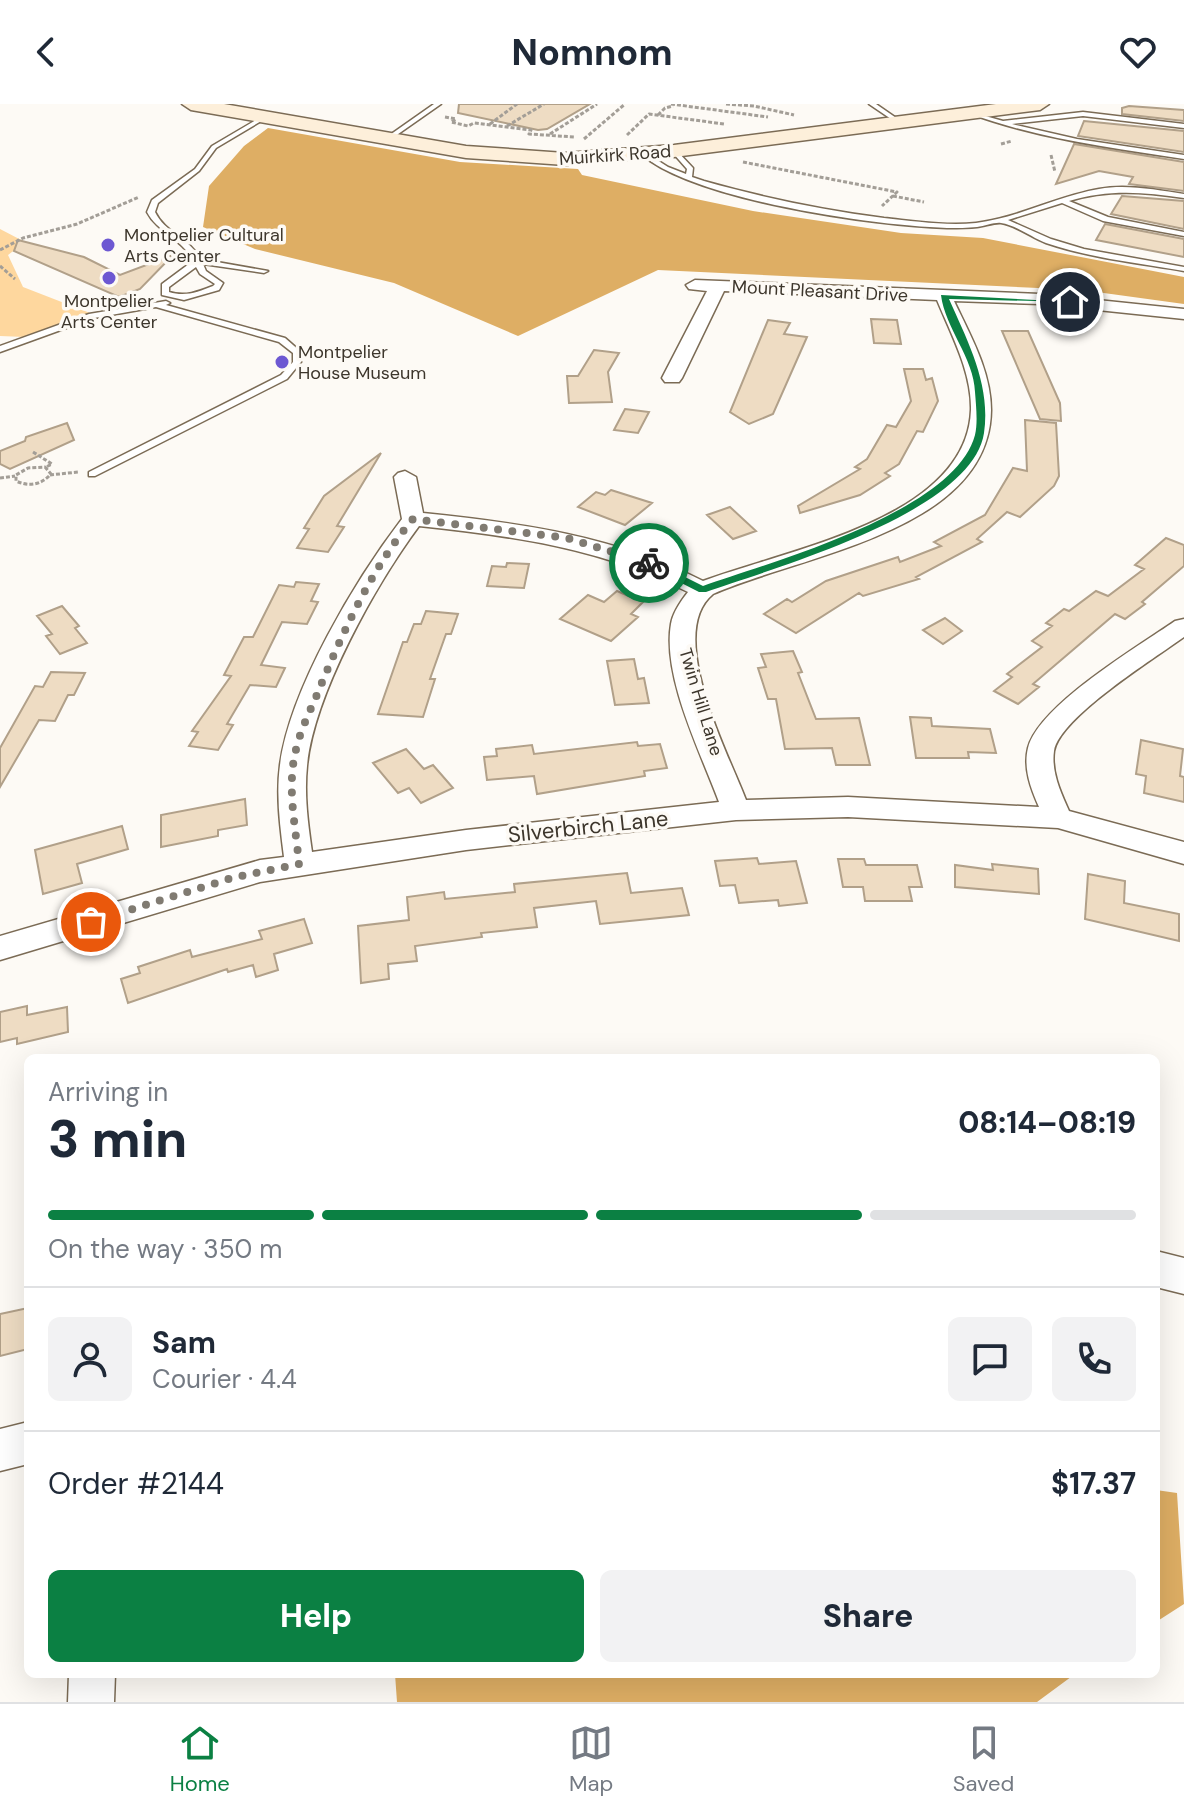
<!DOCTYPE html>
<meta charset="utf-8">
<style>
:root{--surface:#fff;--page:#f2f2f3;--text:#1f2937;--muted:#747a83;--line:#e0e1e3;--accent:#0b8043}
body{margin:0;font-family:"DM Sans",sans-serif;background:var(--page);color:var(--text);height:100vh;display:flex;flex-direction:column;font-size:30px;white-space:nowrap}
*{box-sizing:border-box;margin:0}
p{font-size:26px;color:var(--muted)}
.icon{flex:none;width:44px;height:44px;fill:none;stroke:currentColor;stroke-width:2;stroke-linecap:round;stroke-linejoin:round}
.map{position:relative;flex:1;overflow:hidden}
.sheet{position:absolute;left:24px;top:950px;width:1136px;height:624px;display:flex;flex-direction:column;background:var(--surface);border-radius:12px;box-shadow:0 8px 32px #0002}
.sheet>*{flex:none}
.pin{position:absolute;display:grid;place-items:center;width:68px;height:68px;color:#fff;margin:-34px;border:4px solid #fff;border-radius:50%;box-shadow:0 2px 8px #0007}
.courier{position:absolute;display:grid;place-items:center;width:80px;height:80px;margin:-40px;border:6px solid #0b8043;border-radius:50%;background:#fff;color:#222;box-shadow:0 2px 10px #0007}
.headline em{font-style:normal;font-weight:800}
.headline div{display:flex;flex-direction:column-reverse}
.headline{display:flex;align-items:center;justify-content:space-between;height:136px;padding:0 24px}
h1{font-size:52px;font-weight:800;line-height:60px}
.bar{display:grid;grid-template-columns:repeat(4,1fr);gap:12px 8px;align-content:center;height:96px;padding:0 24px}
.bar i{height:10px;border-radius:6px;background:var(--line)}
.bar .on{background:var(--accent)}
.bar p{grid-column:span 4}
.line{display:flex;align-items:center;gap:20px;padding:0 24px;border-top:2px solid var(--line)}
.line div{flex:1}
.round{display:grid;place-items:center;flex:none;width:84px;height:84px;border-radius:12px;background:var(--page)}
.action{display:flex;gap:16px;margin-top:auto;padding:16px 24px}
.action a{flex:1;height:92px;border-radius:12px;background:var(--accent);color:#fff;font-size:32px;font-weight:800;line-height:92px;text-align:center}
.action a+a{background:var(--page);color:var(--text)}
header{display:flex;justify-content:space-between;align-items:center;height:104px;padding:0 24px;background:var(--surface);font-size:36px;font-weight:800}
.dock{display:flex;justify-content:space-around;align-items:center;height:112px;border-top:2px solid var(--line);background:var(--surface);font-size:22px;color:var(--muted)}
.dock a{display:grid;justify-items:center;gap:4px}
.dock .on{color:var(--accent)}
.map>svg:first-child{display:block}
.green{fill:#fed79e}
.forest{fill:#deae64}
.building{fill:#eedcc3;stroke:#b1a089;stroke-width:2}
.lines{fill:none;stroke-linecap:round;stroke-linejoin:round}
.service-casing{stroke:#7b6b55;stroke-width:3}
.minor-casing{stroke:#7b6b55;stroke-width:3}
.secondary-casing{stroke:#7b6b55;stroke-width:3}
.path{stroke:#a39e97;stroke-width:3;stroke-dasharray:4 2;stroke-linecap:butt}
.service{fill:#fff;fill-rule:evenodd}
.minor{fill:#fff;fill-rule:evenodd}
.secondary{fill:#fdefda;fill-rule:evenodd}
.route{fill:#0b8043}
.done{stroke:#807b72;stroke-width:8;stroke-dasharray:0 14.4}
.poi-dot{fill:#6d58d2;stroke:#fdfaf5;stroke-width:3}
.labels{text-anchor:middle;stroke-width:7;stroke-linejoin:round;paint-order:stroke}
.far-street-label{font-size:18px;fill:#3d362c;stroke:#fdfaf5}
.far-poi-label{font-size:18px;fill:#3d362c;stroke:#fdfaf5;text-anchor:start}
.street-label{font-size:22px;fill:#3d362c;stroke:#fdfaf5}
</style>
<header><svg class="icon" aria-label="back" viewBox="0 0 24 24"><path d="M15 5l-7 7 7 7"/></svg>Nomnom<svg class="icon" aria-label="heart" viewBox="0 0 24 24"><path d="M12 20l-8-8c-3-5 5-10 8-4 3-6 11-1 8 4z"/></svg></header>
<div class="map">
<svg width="1184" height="1598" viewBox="0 0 1184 1598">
<rect width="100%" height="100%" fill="#fdfaf5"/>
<!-- green -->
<path class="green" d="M0 125 25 138 8 151 23 183 90 209 25 233 0 232Z"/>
<!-- forest -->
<path class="forest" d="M268 24 460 58 578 65 582 71 753 107 901 129 983 134 1184 173V200L1082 186 658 166 518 232 394 179 255 145 203 123 209 82 244 42Z
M1156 1386 1177 1389 1184 1500 1156 1518Z
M395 1570H1075L1037 1598H397Z"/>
<!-- building -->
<path class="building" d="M459 0H590L547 25 538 26 458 9Z
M1129 2 1184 6V17L1122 10V4Z
M1084 17 1184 27V48L1078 32Z
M1074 40 1184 58V87L1129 80 1133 73 1099 67 1056 80Z
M1122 92 1184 97V125L1111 110Z
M1105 120 1184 135V153L1096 136Z
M18 136 84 153 120 171 173 151 140 185 119 193 14 147Z
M871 215 897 216 901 240 874 239Z
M768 216 790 219 784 230 807 233 773 310 749 320 730 308Z
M1002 227H1028L1060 299 1061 317 1040 315Z
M594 246 619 249 608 268 612 298 569 299 567 272H578Z
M904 265H923L926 276 932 274 938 297 923 328 917 327 899 360 885 369 890 372 860 391 800 409 798 402 860 365 855 363 867 355 887 321 896 323 911 297Z
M625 305 649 308 638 329 614 326Z
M1025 316 1056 319 1059 372 1054 382 1020 413 1007 408 977 435 982 438 916 473 919 475 863 492 859 489 796 529 764 510 787 495 792 498 826 477 898 453 900 458 941 442 934 438 985 411 1013 364 1027 367Z
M67 319 74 336 10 365 0 360V347L25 337 26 333Z
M381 349 337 422 344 423 328 448 297 444 309 425 304 424 324 392Z
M611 386 652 399 625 421 578 403 596 388 605 391Z
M730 403 756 427 733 435 707 411Z
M1166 434 1184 441V462L1142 498 1145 500 1125 515 1115 510 1033 580 1039 583 1018 600 994 587 1012 573 1007 570 1042 543 1032 537 1052 522 1046 519 1064 505 1069 507 1096 487 1108 492 1144 465 1135 461Z
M507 459 529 460 524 484 487 482 492 462 506 463Z
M296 478 319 480 311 497 318 498 307 520 282 518 261 561 285 564 276 583 250 581 227 620 233 621 218 646 189 642 198 628 192 627 231 572 224 571 244 533H253L279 481 294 483Z
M617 487 643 498 631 510 638 513 611 537 560 515 588 491 604 498Z
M62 502 79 522 75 524 87 539 60 550 46 532 52 530 37 512Z
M426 507 458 510 451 530H446L430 575H435L423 613 378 610 403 538H407L414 520H421Z
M945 514 962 527 943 540 923 526Z
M793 547 802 568 798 569 816 615 859 614 870 661H836L832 644 785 645 776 595H768L758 564 766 563 761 550Z
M634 555 638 575 644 574 649 599 615 601 607 557Z
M51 568 85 569 74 591H68L55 617 39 616 0 683V644L35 582 43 583Z
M910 613 931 614 932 622 990 625 996 649 968 648 969 654H916Z
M1141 636 1183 645 1180 672 1184 673V698L1144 689 1146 672 1136 670Z
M637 638 638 642 660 640 667 664 644 667 645 672 537 690 534 672 487 676 484 653 497 652 496 645 532 641 534 650Z
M406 645 424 665 433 661 453 684 421 699 409 684 398 689 373 659Z
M245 695 247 721 218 726V732L161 743V711Z
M122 722 128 745 77 760 82 779 43 790 35 746Z
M757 754 759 760 796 757 807 799 779 802 778 796 739 799 735 781 720 782 715 757Z
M838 755H864L866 761H917L922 783H909L912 797H865L863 783H843Z
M992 760 1038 765 1039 790 955 783V761L993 766Z
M627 769 631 789 682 784 689 811 600 820 596 797 534 804 537 823 481 829 482 833 415 842 417 857 388 860 389 875 361 879 358 822 409 816 407 793 444 788 445 795 515 788 514 780Z
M1088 770 1125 777 1124 799 1179 810V837L1085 815Z
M304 815 312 839 274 850 278 866 256 873 253 861 228 868 227 865 128 899 121 875 140 869 138 863 190 846 192 853 262 835 259 827Z
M27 902V911L67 903 68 928 17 940V934L0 938V908Z
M28 1204V1245L0 1252V1210Z"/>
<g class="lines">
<!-- service casing -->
<g class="service-casing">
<path id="service" d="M434 0H441L391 35H387V33Z
M869 0H876L902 18 897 19Z
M971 8 1003 17 1083 8 1184 20V24L1083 12 1012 20 1077 35 1184 51V55C1112 44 1040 35 971 10Z
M263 12 268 13 216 44 199 67 158 99 155 108C165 129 190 134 200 155L268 167 264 169 203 160 206 167 223 179 219 186 184 196 162 191V180L193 157C183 135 158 129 147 108L152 96 195 65 212 42ZM196 163 200 170 215 180 213 182C198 188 185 193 169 188V183Z
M672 46H676L693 64 692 73 704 77C764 94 823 106 884 114 914 117 945 122 976 119 1018 114 1057 92 1099 85 1127 80 1156 86 1184 90V94C1144 88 1108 85 1069 97L1108 113 1184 128V132L1103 117 1062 99 1008 116 1051 135 1084 145 1184 163V167C1138 159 1090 154 1046 139 1032 134 1016 121 1001 119 995 118 985 122 977 123 968 124 957 124 947 124 874 122 694 96 641 50L646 49 668 63 686 70 687 65 672 48Z
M166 197 170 199 166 201 285 234 301 248V258L287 275 95 372H89V368L281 271 293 258V249L279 238 156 203 94 214 0 248V242L89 210Z"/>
</g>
<!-- minor casing -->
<g class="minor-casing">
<path id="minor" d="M695 176 1040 190 1184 205V215L1040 200 954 197C970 231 991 267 991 306 990 428 797 452 713 490 665 529 728 649 746 696L848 693 1039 703C1031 685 1023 664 1028 644 1039 601 1139 542 1175 517L1184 515V533C1155 554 1060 613 1054 647 1051 668 1061 689 1069 707L1184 738V760L1058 724 848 713 736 716 466 746 260 778 0 856V832L260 756 284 753C280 722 276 691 280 661 290 585 356 475 402 415L394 373 398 369 405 367 416 373 423 409C521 419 615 432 703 477 784 446 967 416 971 306 972 268 951 230 937 196L724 187 682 274 679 278H665L662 274 707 187 689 185 686 181ZM419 422C514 432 602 444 688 488 681 497 673 508 671 520 662 573 701 649 719 698L466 726 312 748C308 720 304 691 307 662 314 590 376 480 419 422Z
M1156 1147 1184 1154V1190L1156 1183Z
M28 1318V1360L0 1367V1325Z
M69 1570H115L114 1598H68Z"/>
</g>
<!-- secondary casing -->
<g class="secondary-casing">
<path id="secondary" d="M182 0H224L466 42 565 49 674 41 996 0H1049L1040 6 674 53 565 61 466 54 191 6Z"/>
</g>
<!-- path -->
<path class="path" d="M671 0 768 13
M726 0 754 2 794 11
M658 11 665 4 673 2
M445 13 456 15 451 18 468 22 474 19 531 26 529 30 575 33
M490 20 517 0
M507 22 544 0
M550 30 597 0
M627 31 649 10 724 20
M584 35 625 0
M1001 40 1012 37
M1051 51 1055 68
M743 58 897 88 882 102
M893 92 924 98
M0 146 23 134 77 120 139 93
M0 162 15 175
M33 348 52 360 46 363
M45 363 51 370C41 381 29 383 16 377V371L28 364Z
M50 371 78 368
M0 374 15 372"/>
<!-- service -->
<use href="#service" class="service"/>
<!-- minor -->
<use href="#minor" class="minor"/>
<!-- secondary -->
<use href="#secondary" class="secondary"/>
</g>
<!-- route -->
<path class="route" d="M941 191 1074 198 949 195C968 238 991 281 984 329 972 409 773 464 706 488H699L646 461V457H653L703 482C771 458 955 408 975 331 978 319 976 301 975 288 974 254 945 224 941 191Z"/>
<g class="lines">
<!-- done -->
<path class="done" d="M91 818 232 774 299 760C296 725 287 685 295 650 299 630 308 611 316 593 340 534 372 463 413 415L567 434 649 459"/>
</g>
<!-- markers -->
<g class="poi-dot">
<circle cx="108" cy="141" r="8"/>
<circle cx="109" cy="174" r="8"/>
<circle cx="282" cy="258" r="8"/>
</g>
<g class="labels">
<!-- far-street labels -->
<g class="far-street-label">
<text transform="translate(615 51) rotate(-4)" y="6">Muirkirk Road</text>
<text transform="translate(820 187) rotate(3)" y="6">Mount Pleasant Drive</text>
<text transform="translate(701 598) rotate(73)" y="6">Twin Hill Lane</text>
</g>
<!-- far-poi labels -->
<g class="far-poi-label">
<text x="124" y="137">Montpelier Cultural<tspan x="124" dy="21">Arts Center</tspan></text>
<text x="109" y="203" text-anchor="middle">Montpelier<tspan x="109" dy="21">Arts Center</tspan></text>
<text x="298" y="254">Montpelier<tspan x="298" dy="21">House Museum</tspan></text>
</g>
<!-- street labels -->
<g class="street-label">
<text transform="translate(588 722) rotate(-6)" y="8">Silverbirch Lane</text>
</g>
</g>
</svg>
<div class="pin" style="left:91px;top:818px;background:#ea580c"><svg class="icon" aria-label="bag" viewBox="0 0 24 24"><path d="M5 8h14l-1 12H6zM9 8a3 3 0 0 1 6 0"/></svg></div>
<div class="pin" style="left:1070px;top:198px;background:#1f2937"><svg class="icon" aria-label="home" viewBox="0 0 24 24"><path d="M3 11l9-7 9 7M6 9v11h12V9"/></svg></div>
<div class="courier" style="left:649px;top:459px"><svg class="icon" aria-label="bike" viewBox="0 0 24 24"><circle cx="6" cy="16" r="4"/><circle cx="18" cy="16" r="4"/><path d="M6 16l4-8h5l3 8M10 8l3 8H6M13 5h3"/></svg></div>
<section class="sheet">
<div class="headline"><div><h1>3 min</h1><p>Arriving in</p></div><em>08:14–08:19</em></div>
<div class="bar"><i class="on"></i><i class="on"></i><i class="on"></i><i></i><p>On the way · 350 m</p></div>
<div class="line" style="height:144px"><a class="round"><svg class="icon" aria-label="person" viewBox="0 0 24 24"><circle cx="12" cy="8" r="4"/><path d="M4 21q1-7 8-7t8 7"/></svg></a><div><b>Sam</b><p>Courier · 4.4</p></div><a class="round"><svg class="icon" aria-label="chat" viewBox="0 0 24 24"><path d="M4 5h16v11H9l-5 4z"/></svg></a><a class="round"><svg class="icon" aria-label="phone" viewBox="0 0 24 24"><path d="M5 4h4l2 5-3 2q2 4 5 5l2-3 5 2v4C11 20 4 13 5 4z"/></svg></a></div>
<div class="line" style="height:104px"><div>Order #2144</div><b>$17.37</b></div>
<div class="action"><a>Help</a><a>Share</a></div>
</section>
</div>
<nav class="dock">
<a class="on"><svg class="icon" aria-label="home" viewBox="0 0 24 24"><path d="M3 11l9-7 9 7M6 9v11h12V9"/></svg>Home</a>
<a><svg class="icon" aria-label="map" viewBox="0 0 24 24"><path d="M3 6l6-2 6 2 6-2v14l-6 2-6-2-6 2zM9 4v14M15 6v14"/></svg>Map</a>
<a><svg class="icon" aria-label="saved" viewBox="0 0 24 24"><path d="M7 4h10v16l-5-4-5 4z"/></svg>Saved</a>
</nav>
